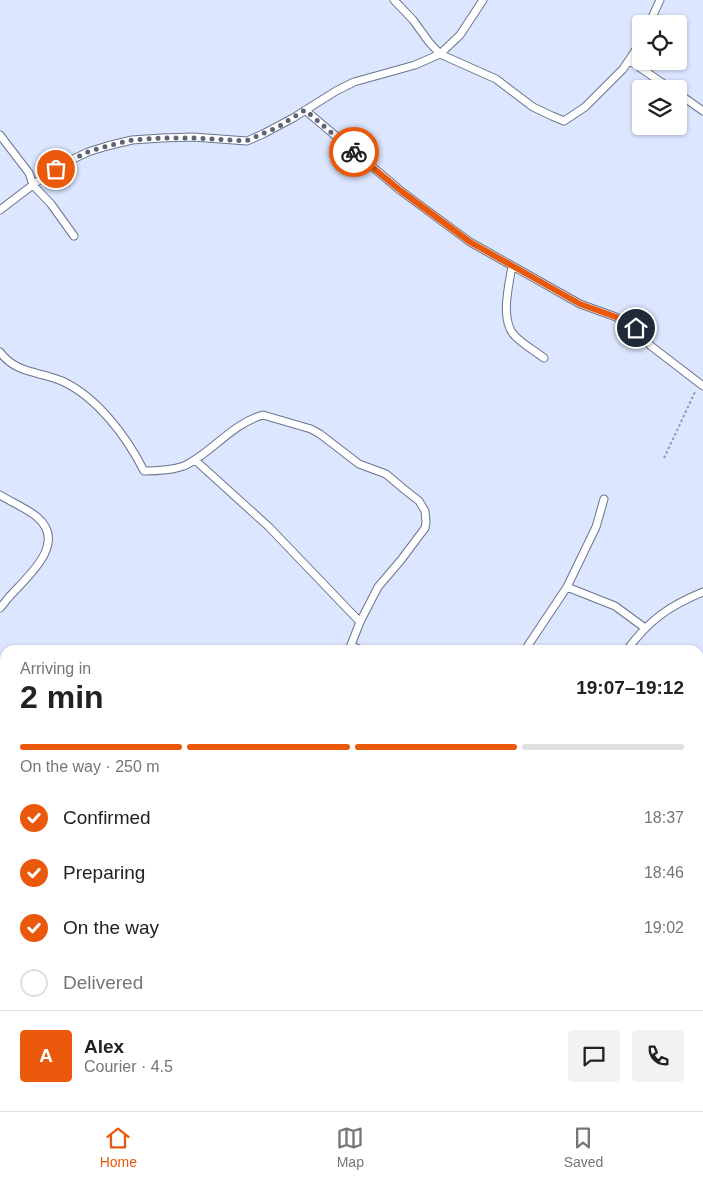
<!DOCTYPE html>
<meta charset="utf-8">
<style>
:root{--surface:#fff;--page:#f2f2f2;--text:#222;--muted:#767676;--line:#e0e0e0;--accent:#ea580c}
body{margin:0;font-family:Helvetica,sans-serif;background:var(--page);color:var(--text);height:100vh;display:flex;flex-direction:column;font-size:19px;white-space:nowrap}
*{box-sizing:border-box;margin:0}
p{font-size:16px;color:var(--muted)}
.icon{flex:none;width:28px;height:28px;fill:none;stroke:currentColor;stroke-width:2;stroke-linecap:round;stroke-linejoin:round}
.map{position:relative;flex:1;overflow:hidden}
.details{position:absolute;left:0px;top:645px;width:704px;height:466px;display:flex;flex-direction:column;background:var(--surface);border-radius:15px 15px 0 0;box-shadow:0 1px 4px #0004}
.details>*{flex:none}
.controls{position:absolute;left:632px;top:15px;display:grid;gap:10px}
.controls a{display:grid;place-items:center;width:55px;height:55px;border-radius:5px;background:var(--surface);box-shadow:0 1px 4px #0004;font-size:25px}
.pin{position:absolute;display:grid;place-items:center;width:42px;height:42px;color:#fff;margin:-21px;border:2px solid #fff;border-radius:50%;box-shadow:0 1px 5px #0007}
.courier{position:absolute;display:grid;place-items:center;width:50px;height:50px;margin:-25px;border:4px solid #ea580c;border-radius:50%;background:#fff;color:#222;box-shadow:0 1px 6px #0007}
.head em{font-style:normal;font-weight:600}
.head div{display:flex;flex-direction:column-reverse}
.head{display:flex;align-items:center;justify-content:space-between;height:85px;padding:0 20px}
h1{font-size:32px;font-weight:600;line-height:38px}
.bar{display:grid;grid-template-columns:repeat(4,1fr);gap:8px 5px;align-content:center;height:60px;padding:0 20px}
.bar i{height:6px;border-radius:4px;background:var(--line)}
.bar .on{background:var(--accent)}
.bar p{grid-column:span 4}
.line{display:flex;align-items:center;gap:12px;padding:0 20px;border-top:1px solid var(--line)}
.line div{flex:1}
.round{display:grid;place-items:center;flex:none;width:52px;height:52px;border-radius:5px;background:var(--page)}
ol{padding:0 20px;list-style:none}
li{display:flex;align-items:center;gap:15px;height:55px}
li p{margin-inline-start:auto}
li .icon{padding:5px;border-radius:50%;background:var(--accent);color:#fff;stroke-width:4}
li:last-child{color:var(--muted)}
li i{width:28px;height:28px;border:2px solid var(--line);border-radius:50%}
.tab-bar{display:flex;justify-content:space-around;align-items:center;height:70px;border-top:1px solid var(--line);background:var(--surface);font-size:14px;color:var(--muted)}
.tab-bar a{display:grid;justify-items:center;gap:2px}
.tab-bar .on{color:var(--accent)}
.map>svg:first-child{display:block}
.lines{fill:none;stroke-linecap:round;stroke-linejoin:round}
.minor-casing{stroke:#69748e;stroke-width:9}
.path{stroke:#9098ab;stroke-width:2;stroke-dasharray:2.5 2.5;stroke-linecap:butt}
.minor{stroke:#fff;stroke-width:7}
.done{stroke:#5e6474;stroke-width:5;stroke-dasharray:0 9}
.route{stroke:#ea580c;stroke-width:6}
</style>
<div class="map">
<svg width="703" height="1111" viewBox="0 0 703 1111">
<rect width="100%" height="100%" fill="#dce6fe"/>
<g class="lines">
<!-- minor casing -->
<g class="minor-casing">
<path id="minor" d="M394 0 413 20 429 42 440 54 496 79 533 107 552 116 564 121 585 107 623 69 641 42
M649 24 660 0
M629 60 671 89
M679 94 703 111
M305 110 401 191 470 242 580 304 616 317 636 328 651 346 703 386
M0 135 29 173 33 185 51 204 74 236
M0 210 42 178 71 160 88 152 107 146 132 140 162 138 193 137 247 141 263 134 293 118 336 91 354 82 415 65 440 54 460 35 483 0
M512 266C509 285 499 322 516 337 524 345 535 351 544 358
M0 352C16 374 39 371 62 381 97 397 127 437 144 471 157 471 172 470 184 466 212 453 231 424 263 415L311 429 320 434 359 464 386 474 405 490 419 501 425 511 426 522 425 528 401 560 378 587 360 622 349 650
M195 460 269 527 360 622
M0 495C11 502 28 509 37 517 68 543 28 576 10 596 6 600 4 604 0 608
M567 587 615 606 645 628
M351 645 360 650
M525 650 567 587 596 527 604 499
M627 650C649 620 669 606 703 592
M699 705 703 698
M699 788 703 791
M699 829 703 828
M699 843 703 845
M0 964 5 967
M699 1025 703 1027
M0 1098 5 1101
M24 1106 44 1111
M393 1106 397 1111
M88 1111 90 1106
M180 1111 183 1106
M446 1111 450 1106
M575 1111 579 1106"/>
</g>
<!-- path -->
<path class="path" d="M664 458 696 390"/>
<!-- minor -->
<use href="#minor" class="minor"/>
</g>
<g class="lines">
<!-- done -->
<path class="done" d="M56 169 71 160 88 152 107 146 132 140 162 138H193L246 141 278 127 305 110 354 152"/>
<!-- route -->
<path class="route" d="M354 152 401 191 470 242 580 304 616 317 636 328"/>
</g>
</svg>
<div class="controls">
<a><svg class="icon" aria-label="locate" viewBox="0 0 24 24"><circle cx="12" cy="12" r="6"/><path d="M12 2v4M12 18v4M2 12h4M18 12h4"/></svg></a>
<a><svg class="icon" aria-label="layers" viewBox="0 0 24 24"><path d="M12 4l9 5-9 5-9-5zM3 14l9 5 9-5"/></svg></a>
</div>
<div class="pin" style="left:56px;top:169px;background:#ea580c"><svg class="icon" aria-label="bag" viewBox="0 0 24 24"><path d="M5 8h14l-1 12H6zM9 8a3 3 0 0 1 6 0"/></svg></div>
<div class="pin" style="left:636px;top:328px;background:#1f2937"><svg class="icon" aria-label="home" viewBox="0 0 24 24"><path d="M3 11l9-7 9 7M6 9v11h12V9"/></svg></div>
<div class="courier" style="left:354px;top:152px"><svg class="icon" aria-label="bike" viewBox="0 0 24 24"><circle cx="6" cy="16" r="4"/><circle cx="18" cy="16" r="4"/><path d="M6 16l4-8h5l3 8M10 8l3 8H6M13 5h3"/></svg></div>
<section class="details">
<div class="head"><div><h1>2 min</h1><p>Arriving in</p></div><em>19:07–19:12</em></div>
<div class="bar"><i class="on"></i><i class="on"></i><i class="on"></i><i></i><p>On the way · 250 m</p></div>
<ol>
<li><svg class="icon" aria-label="check" viewBox="0 0 24 24"><path d="M5 12l5 5 9-10"/></svg>Confirmed<p>18:37</p></li>
<li><svg class="icon" aria-label="check" viewBox="0 0 24 24"><path d="M5 12l5 5 9-10"/></svg>Preparing<p>18:46</p></li>
<li><svg class="icon" aria-label="check" viewBox="0 0 24 24"><path d="M5 12l5 5 9-10"/></svg>On the way<p>19:02</p></li>
<li><i></i>Delivered</li>
</ol>
<div class="line" style="height:90px"><b class="round" style="background:var(--accent);color:#fff">A</b><div><b>Alex</b><p>Courier · 4.5</p></div><a class="round"><svg class="icon" aria-label="chat" viewBox="0 0 24 24"><path d="M4 5h16v11H9l-5 4z"/></svg></a><a class="round"><svg class="icon" aria-label="phone" viewBox="0 0 24 24"><path d="M5 4h4l2 5-3 2q2 4 5 5l2-3 5 2v4C11 20 4 13 5 4z"/></svg></a></div>
</section>
</div>
<nav class="tab-bar">
<a class="on"><svg class="icon" aria-label="home" viewBox="0 0 24 24"><path d="M3 11l9-7 9 7M6 9v11h12V9"/></svg>Home</a>
<a><svg class="icon" aria-label="map" viewBox="0 0 24 24"><path d="M3 6l6-2 6 2 6-2v14l-6 2-6-2-6 2zM9 4v14M15 6v14"/></svg>Map</a>
<a><svg class="icon" aria-label="saved" viewBox="0 0 24 24"><path d="M7 4h10v16l-5-4-5 4z"/></svg>Saved</a>
</nav>
